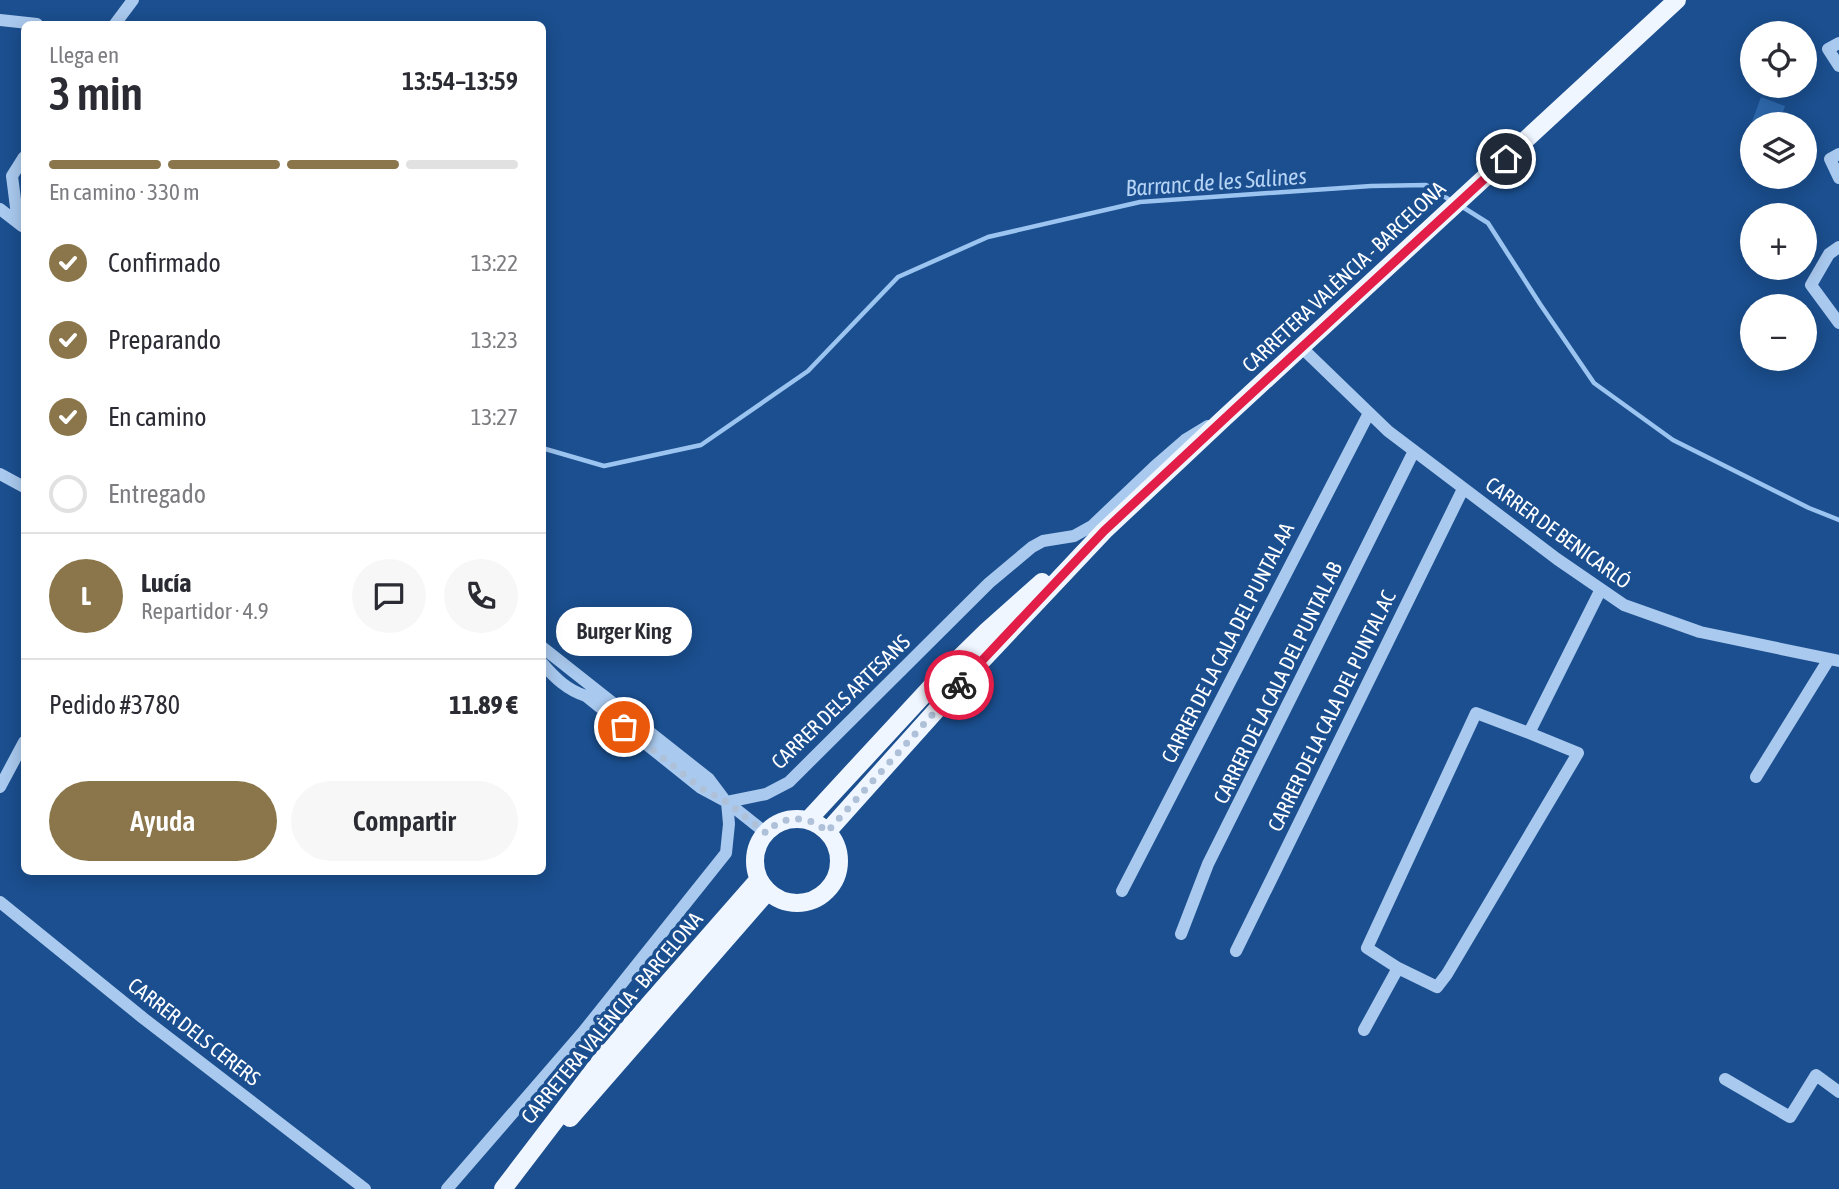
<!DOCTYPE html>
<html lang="es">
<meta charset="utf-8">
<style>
:root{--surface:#fff;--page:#f7f7f7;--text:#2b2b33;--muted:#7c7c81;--line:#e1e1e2;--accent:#8a764a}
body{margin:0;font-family:"Asap Condensed",sans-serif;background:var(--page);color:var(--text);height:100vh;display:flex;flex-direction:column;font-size:26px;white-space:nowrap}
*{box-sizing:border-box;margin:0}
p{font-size:23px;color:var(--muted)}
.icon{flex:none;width:38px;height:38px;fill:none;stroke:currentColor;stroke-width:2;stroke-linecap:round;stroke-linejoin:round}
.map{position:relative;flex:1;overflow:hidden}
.sheet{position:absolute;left:21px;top:21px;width:525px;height:854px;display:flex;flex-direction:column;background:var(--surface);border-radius:10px;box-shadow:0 4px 18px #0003}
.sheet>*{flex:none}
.buttons{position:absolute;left:1740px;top:21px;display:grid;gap:14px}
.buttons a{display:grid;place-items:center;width:77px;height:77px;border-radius:50%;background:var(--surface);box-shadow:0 4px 18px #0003;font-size:35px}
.pin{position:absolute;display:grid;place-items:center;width:60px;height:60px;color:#fff;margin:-30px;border:4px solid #fff;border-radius:50%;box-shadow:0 2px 7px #0007}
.courier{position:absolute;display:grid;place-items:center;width:70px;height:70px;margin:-35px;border:5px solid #e11d48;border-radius:50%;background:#fff;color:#222;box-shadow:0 2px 9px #0007}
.bubble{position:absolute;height:49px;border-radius:24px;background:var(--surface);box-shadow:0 4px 18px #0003;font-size:23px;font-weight:600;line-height:49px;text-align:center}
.overview em{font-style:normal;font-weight:600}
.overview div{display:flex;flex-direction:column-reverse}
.overview{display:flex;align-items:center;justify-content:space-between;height:119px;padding:0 28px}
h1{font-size:46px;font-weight:600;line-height:52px}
.bar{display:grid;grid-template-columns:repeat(4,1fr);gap:10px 7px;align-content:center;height:84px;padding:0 28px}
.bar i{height:9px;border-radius:5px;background:var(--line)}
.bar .selected{background:var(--accent)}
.bar p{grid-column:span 4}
.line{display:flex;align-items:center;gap:18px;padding:0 28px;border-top:2px solid var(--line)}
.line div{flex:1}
.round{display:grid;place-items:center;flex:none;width:74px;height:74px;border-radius:37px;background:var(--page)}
ol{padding:0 28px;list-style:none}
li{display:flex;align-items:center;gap:21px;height:77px}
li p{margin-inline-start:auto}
li .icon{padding:7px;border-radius:50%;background:var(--accent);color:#fff;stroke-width:4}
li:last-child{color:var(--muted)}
li i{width:38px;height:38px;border:4px solid var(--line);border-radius:50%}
.primary-button{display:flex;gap:14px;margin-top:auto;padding:14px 28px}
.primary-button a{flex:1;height:80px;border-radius:42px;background:var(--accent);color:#fff;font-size:28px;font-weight:600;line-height:80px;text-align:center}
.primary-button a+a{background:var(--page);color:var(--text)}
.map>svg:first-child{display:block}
.grass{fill:#2e69ad}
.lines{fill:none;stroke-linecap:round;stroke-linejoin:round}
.stream{stroke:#9cc4f0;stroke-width:4.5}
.minor{stroke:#a9c9ee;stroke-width:12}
.major{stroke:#f0f6ff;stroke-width:18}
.done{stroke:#afc1d8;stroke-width:7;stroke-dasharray:0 12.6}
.route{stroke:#e11d48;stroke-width:9}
.labels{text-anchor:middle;stroke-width:7;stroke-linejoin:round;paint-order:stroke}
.street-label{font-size:21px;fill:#fff;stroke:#1b4f8f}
.water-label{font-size:23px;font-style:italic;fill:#b5d3f5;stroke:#1b4f8f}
</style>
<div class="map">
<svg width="1839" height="1189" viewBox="0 0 1839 1189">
<rect width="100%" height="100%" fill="#1b4f8f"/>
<!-- grass -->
<path class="grass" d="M1761 97 1785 106 1779 124H1752V152L1742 149Z"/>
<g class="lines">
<!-- stream -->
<path class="stream" d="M1461 206 1488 223 1540 304 1594 383 1673 440 1809 508 1839 520
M542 448 604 466 701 445 808 371 898 277 988 237 1140 202 1371 186 1426 185 1453 202"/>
<!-- minor -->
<path class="minor" d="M0 20 37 24
M115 24 133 0
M1839 43 1828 49 1839 66
M1839 154 1830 159 1839 178
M0 209 22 226
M18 223 12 176 24 157
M1839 247 1829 254 1811 285 1839 323
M1301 347 1388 431 1557 559 1624 605 1700 632 1839 661
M0 474 24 487
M542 647 709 779 724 799
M542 663C555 678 567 690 586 696L701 788 727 802 766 833
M1756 777 1829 659
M0 787 24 742
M727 802 766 794 789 782 989 583 1032 547 1043 541 1074 536 1092 526 1155 466 1185 440 1208 426
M1122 891 1369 413
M0 902 143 1018 365 1189
M1181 934 1208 864 1414 451
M1236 951 1463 489
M1398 968 1367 948 1476 713 1529 733
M1364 1030 1398 968 1437 987 1447 974 1578 753 1529 733 1601 589
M1725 1079 1790 1117 1816 1075 1839 1092
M447 1189 583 1032 726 853 729 824 727 802"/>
<!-- major -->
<path class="major" d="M755 861a42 42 0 1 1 84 0a42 42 0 1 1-84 0Z
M808 820 942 675 987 631 1042 582
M827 832 958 686 1104 531 1222 420 1677 0
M570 1118 768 891
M503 1189 609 1050 759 879"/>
</g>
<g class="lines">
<!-- done -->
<path class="done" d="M624 727 701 788 727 802 766 833C781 815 810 814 827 832L959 685"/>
<!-- route -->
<path class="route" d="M959 685 1104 531 1237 407 1506 159"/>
</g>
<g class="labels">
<!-- street labels -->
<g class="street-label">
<text transform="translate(1344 277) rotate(-43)" y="7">CARRETERA VALÈNCIA - BARCELONA</text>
<text transform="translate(1558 533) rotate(36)" y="7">CARRER DE BENICARLÓ</text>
<text transform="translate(1228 643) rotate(-63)" y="7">CARRER DE LA CALA DEL PUNTAL AA</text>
<text transform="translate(1278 683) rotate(-64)" y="7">CARRER DE LA CALA DEL PUNTAL AB</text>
<text transform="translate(841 702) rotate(-44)" y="7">CARRER DELS ARTESANS</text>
<text transform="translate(1332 711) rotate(-64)" y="7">CARRER DE LA CALA DEL PUNTAL AC</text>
<text transform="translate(612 1018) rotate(-50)" y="7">CARRETERA VALÈNCIA - BARCELONA</text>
<text transform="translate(194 1032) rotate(38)" y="7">CARRER DELS CERERS</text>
</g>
<!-- water labels -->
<g class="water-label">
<text transform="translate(1216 182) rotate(-4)" y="8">Barranc de les Salines</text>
</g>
</g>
</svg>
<div class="buttons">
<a><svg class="icon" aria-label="locate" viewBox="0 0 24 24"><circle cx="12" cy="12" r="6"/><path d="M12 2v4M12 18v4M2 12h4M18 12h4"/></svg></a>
<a><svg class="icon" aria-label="layers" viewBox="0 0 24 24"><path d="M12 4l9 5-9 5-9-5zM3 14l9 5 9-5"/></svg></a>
<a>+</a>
<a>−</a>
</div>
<div class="pin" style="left:624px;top:727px;background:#ea580c"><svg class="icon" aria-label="bag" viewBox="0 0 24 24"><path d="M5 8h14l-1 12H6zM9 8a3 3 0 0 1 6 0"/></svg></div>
<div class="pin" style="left:1506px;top:159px;background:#1f2937"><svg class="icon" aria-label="home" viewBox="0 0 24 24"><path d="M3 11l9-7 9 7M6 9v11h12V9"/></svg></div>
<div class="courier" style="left:959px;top:685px"><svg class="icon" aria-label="bike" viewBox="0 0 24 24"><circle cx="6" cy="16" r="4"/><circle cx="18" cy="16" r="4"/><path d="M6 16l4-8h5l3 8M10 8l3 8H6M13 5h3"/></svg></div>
<div class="bubble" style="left:556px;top:607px;width:136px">Burger King</div>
<section class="sheet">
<div class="overview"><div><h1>3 min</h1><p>Llega en</p></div><em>13:54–13:59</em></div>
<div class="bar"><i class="selected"></i><i class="selected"></i><i class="selected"></i><i></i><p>En camino · 330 m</p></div>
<ol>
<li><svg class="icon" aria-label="check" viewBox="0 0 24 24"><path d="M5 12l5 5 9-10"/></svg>Confirmado<p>13:22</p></li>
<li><svg class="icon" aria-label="check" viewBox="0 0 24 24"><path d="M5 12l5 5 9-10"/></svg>Preparando<p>13:23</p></li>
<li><svg class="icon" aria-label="check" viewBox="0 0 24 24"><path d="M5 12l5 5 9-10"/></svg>En camino<p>13:27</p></li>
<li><i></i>Entregado</li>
</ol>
<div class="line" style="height:126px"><b class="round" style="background:var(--accent);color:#fff">L</b><div><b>Lucía</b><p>Repartidor · 4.9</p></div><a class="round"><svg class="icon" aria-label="chat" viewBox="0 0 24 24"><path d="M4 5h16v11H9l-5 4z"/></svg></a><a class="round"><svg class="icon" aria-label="phone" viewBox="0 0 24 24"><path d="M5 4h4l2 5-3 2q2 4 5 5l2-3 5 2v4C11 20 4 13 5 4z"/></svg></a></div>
<div class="line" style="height:91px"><div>Pedido #3780</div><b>11.89 €</b></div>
<div class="primary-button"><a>Ayuda</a><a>Compartir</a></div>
</section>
</div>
